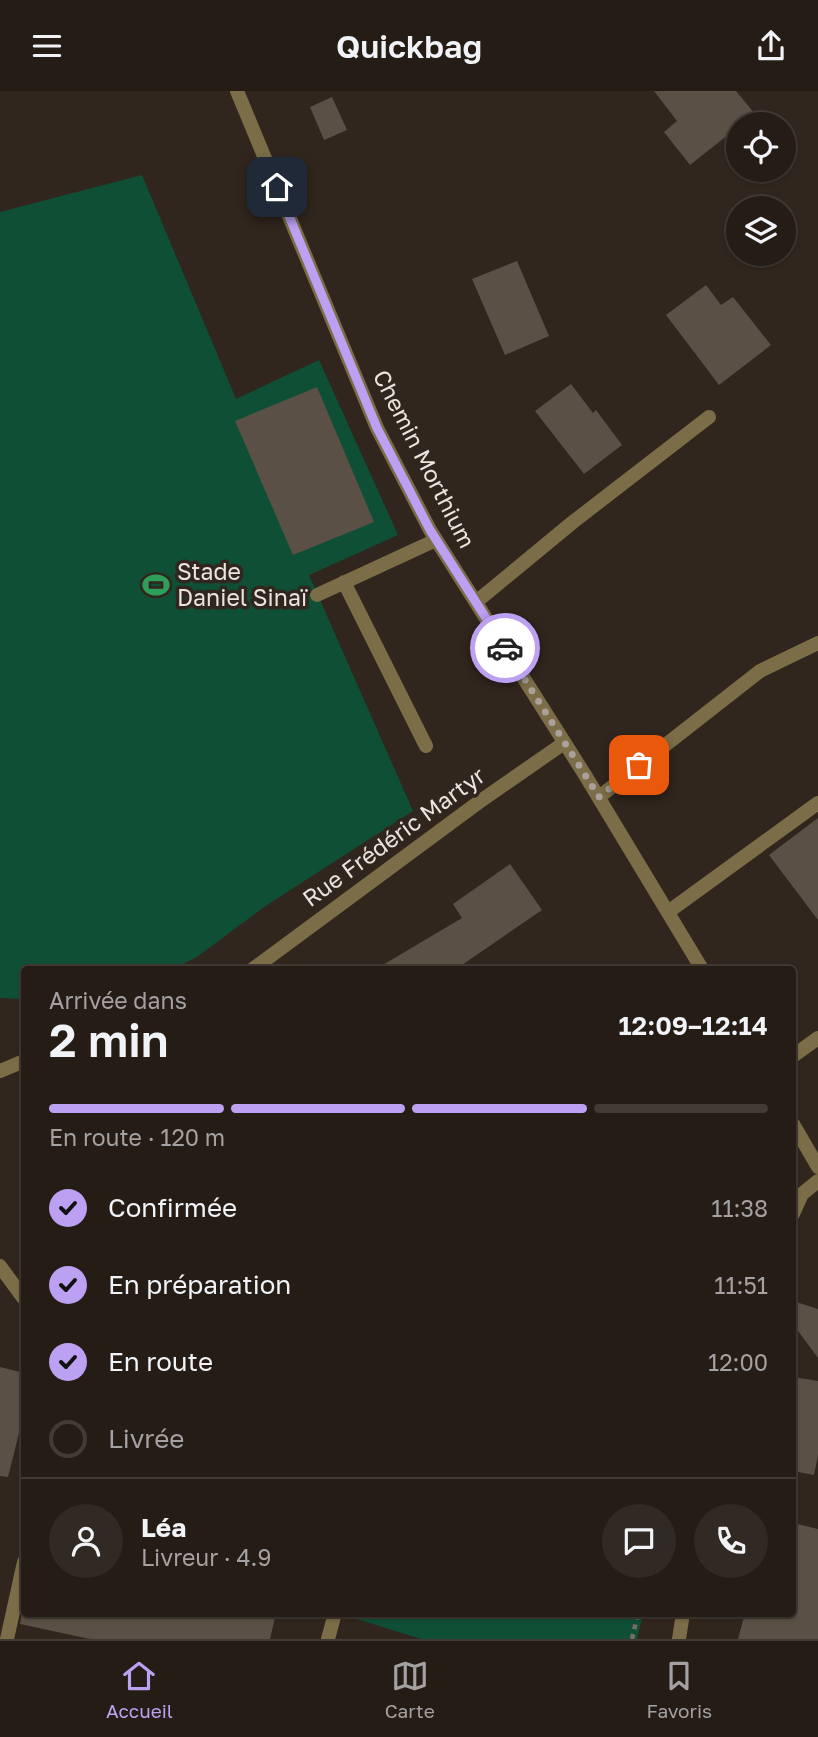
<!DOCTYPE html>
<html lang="fr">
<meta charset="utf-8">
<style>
:root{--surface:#251c16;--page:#312923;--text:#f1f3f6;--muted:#a3a1a1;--line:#423a35;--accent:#bca0f2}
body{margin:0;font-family:"Golos Text",sans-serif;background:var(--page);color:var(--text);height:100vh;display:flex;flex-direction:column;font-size:26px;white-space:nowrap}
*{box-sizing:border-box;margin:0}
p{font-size:23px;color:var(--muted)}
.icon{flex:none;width:38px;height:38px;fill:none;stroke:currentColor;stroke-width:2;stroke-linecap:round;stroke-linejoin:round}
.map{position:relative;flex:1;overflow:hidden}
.drawer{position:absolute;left:21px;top:875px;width:775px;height:651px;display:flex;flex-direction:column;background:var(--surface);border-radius:7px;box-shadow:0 2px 5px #0004,0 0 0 2px var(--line)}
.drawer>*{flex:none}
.buttons{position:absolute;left:726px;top:21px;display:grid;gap:14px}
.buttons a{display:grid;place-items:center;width:70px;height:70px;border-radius:50%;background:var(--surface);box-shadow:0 2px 5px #0004,0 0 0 2px var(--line);font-size:35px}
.pin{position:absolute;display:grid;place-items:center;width:60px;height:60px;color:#fff;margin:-30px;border-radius:14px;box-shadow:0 4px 10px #0006}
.courier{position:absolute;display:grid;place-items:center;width:70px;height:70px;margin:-35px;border:5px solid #bca0f2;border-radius:50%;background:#fff;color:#222;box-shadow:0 2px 9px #0007}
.summary em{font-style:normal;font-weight:600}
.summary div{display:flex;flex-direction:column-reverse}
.summary{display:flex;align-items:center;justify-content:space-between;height:119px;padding:0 28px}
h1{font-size:46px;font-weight:600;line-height:52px}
.bar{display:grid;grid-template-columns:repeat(4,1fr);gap:10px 7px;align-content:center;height:84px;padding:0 28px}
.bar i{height:9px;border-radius:5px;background:var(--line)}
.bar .active{background:var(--accent)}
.bar p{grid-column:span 4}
.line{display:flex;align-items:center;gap:18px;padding:0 28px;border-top:2px solid var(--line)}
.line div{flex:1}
.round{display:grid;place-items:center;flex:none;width:74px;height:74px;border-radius:37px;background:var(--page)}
ol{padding:0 28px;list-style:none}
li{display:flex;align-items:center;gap:21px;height:77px}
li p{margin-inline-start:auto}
li .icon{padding:7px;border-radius:50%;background:var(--accent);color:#111;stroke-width:4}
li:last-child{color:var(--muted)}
li i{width:38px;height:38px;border:4px solid var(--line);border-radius:50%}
header{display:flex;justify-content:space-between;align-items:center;height:91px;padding:0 28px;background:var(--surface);font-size:32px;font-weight:600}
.menu{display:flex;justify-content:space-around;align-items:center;height:98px;border-top:2px solid var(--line);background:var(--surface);font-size:19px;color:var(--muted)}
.menu a{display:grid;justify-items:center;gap:4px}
.menu .active{color:var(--accent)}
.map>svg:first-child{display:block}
.green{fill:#0f4f35}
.building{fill:#5b5045}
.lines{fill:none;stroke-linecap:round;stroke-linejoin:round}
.path{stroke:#766d65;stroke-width:4.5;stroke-dasharray:5 5;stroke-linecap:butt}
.service{stroke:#7a6d47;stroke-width:14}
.minor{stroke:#7a6d47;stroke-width:14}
.tertiary{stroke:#7a6d47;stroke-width:14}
.done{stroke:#aaa29a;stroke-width:7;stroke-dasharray:0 12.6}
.route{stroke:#bca0f2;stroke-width:9}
.labels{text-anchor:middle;stroke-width:7;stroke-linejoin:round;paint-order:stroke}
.street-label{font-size:23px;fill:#ebe4de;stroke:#31261d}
.poi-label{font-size:23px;fill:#ebe4de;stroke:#31261d;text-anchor:start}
</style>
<header><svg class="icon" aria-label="menu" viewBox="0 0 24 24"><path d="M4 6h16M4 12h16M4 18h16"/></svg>Quickbag<svg class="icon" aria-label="share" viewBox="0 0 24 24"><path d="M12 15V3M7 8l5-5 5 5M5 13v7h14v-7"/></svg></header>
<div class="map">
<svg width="818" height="1548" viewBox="0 0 818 1548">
<rect width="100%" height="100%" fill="#31261d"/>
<!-- green -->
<path class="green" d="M142 84 236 308 319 269 398 444 309 484 413 720 264 816 197 866 172 878H24V908L0 907V121Z
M358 1523V1522L643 1523 637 1548H421L357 1528Z"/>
<!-- building -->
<path class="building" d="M654 0H736L755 23 742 33H738V36L690 74 664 41 677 30Z
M332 6 347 39 324 49 310 16Z
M517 170 549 245 505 264 472 188Z
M706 194 721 214 733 206 771 254 719 294 666 224Z
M571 293 593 322 596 319 622 354 584 383 535 320Z
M317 296 374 431 293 464 235 330Z
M818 727V829L769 764Z
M510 773 542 819 456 878H376L462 827 453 813Z
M793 1210 818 1218V1267L793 1233Z
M0 1276 24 1282V1322L8 1386 0 1385Z
M793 1286 818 1290V1364L814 1384 793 1380Z
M793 1432 818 1438V1548H738L745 1522H793Z
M22 1522H276L270 1548H90L20 1533Z"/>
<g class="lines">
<!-- path -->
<path class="path" d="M632 1548 638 1522"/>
<!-- service -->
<path class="service" d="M344 491 426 655
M317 504 436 449
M476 511 573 431 709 326
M668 821 818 712"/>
<!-- minor -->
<path class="minor" d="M599 706 760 580 818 552
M253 878 479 711 564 652
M793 965 818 947
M0 980 24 970
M793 1123 802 1103 818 1090
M0 1175 24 1208
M7 1548 24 1471
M328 1548 335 1522
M679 1548 683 1522"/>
<!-- tertiary -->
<path class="tertiary" d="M237 0 377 337 430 439 585 684 702 878
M793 1033 818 1076"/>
</g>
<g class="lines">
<!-- done -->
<path class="done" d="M505 557 599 706 639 674"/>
<!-- route -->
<path class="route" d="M277 96 377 337 430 439 505 557"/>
</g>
<!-- icons -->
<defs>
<g id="stadium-bare" transform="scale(2.1)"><path d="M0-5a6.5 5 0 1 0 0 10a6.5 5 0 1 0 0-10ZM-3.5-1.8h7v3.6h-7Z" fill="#2e9e5b" stroke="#31261d" stroke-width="2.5" paint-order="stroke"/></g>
</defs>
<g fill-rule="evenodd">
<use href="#stadium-bare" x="156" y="494"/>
</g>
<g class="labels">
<!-- street labels -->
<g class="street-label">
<text transform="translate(424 368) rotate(63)" y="8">Chemin Morthium</text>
<text transform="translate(394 746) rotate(-36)" y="8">Rue Frédéric Martyr</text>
</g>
<!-- poi labels -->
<g class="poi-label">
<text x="177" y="489">Stade<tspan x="177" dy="26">Daniel Sinaï</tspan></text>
</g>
</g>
</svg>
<div class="buttons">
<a><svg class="icon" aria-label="locate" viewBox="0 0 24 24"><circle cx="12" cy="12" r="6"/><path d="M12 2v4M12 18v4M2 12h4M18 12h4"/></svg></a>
<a><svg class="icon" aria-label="layers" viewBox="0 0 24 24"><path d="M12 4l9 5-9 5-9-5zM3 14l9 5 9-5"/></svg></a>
</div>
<div class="pin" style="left:639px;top:674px;background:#ea580c"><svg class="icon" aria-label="bag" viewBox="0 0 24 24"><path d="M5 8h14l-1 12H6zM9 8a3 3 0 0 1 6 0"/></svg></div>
<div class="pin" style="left:277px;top:96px;background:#1f2937"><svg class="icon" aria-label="home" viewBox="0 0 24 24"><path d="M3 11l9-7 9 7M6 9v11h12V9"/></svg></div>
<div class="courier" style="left:505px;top:557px"><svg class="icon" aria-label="car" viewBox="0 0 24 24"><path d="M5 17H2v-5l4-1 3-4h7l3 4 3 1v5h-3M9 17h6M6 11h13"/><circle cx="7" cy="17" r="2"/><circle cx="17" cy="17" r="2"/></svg></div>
<section class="drawer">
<div class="summary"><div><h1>2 min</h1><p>Arrivée dans</p></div><em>12:09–12:14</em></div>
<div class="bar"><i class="active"></i><i class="active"></i><i class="active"></i><i></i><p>En route · 120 m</p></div>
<ol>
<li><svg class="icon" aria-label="check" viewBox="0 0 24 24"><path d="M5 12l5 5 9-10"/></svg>Confirmée<p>11:38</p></li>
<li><svg class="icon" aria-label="check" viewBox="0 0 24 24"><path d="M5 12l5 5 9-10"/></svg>En préparation<p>11:51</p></li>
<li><svg class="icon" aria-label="check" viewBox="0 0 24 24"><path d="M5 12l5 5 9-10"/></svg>En route<p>12:00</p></li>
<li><i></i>Livrée</li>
</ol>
<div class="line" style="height:126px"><a class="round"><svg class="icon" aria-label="person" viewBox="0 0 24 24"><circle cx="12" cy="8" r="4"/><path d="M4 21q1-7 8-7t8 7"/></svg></a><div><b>Léa</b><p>Livreur · 4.9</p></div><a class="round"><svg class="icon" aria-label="chat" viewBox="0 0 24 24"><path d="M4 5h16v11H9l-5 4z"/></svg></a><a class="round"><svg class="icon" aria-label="phone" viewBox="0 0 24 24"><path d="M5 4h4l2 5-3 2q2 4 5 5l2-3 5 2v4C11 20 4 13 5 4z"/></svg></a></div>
</section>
</div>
<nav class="menu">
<a class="active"><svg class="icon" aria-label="home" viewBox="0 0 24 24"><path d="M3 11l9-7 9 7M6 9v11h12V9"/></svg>Accueil</a>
<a><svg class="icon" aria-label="map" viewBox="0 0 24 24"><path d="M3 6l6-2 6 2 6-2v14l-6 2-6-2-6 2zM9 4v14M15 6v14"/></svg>Carte</a>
<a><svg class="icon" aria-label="saved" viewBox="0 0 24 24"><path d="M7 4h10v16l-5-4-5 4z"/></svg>Favoris</a>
</nav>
